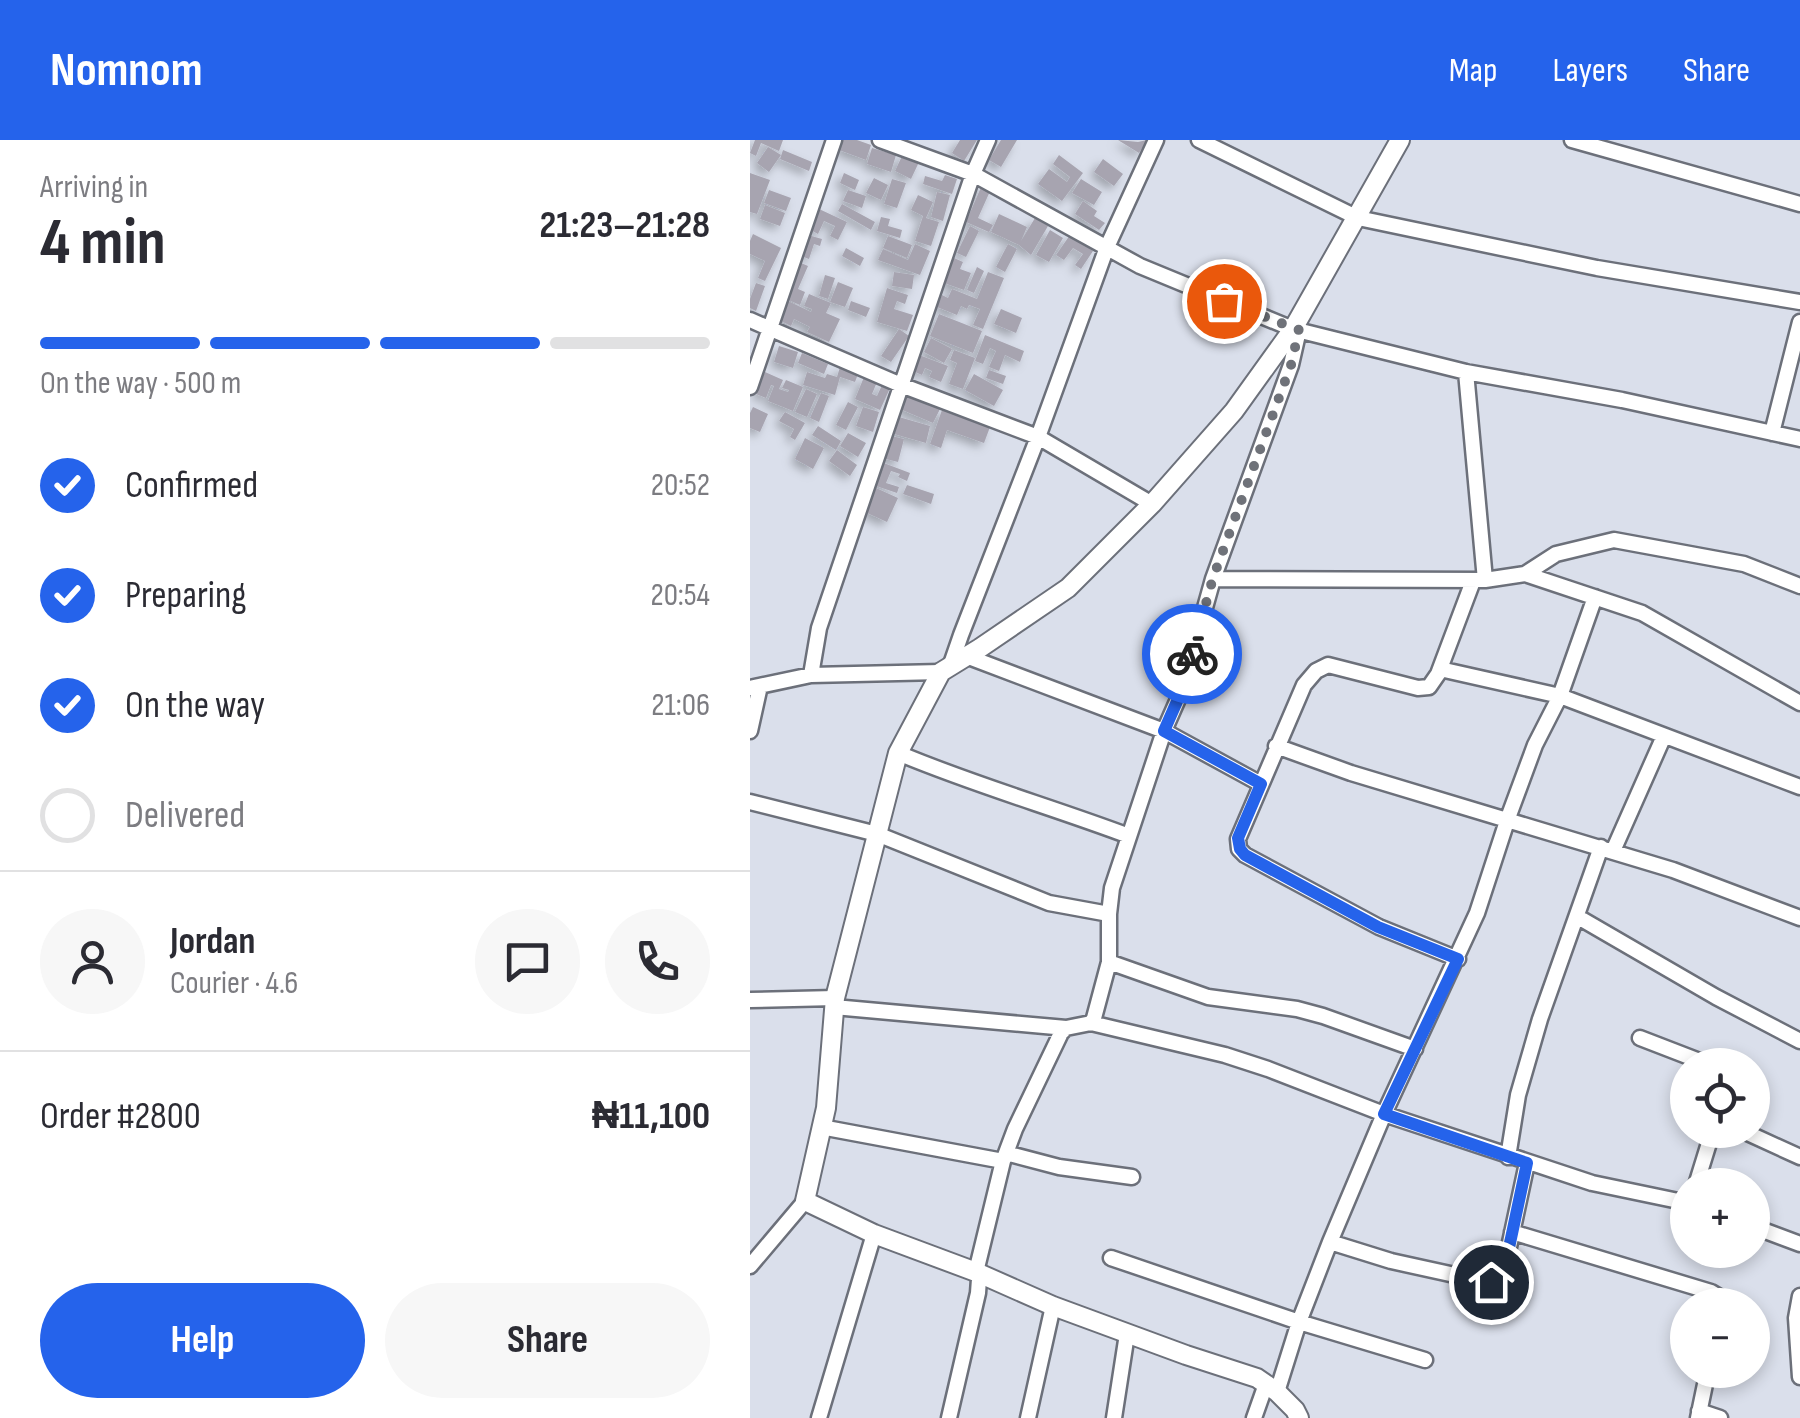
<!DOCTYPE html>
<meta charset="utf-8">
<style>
:root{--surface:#fff;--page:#f7f7f7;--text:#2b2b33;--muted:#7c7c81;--line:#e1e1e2;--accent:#2563eb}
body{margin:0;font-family:"Sofia Sans Condensed",sans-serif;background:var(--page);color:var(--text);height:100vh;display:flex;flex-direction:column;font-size:38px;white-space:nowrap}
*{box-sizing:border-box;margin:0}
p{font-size:32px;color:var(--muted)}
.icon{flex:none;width:55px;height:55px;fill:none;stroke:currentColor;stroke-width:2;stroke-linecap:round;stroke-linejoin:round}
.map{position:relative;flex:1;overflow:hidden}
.side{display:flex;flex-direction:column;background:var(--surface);width:750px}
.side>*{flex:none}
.controls{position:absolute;left:920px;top:908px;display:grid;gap:20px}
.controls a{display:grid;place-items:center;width:100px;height:100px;border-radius:50%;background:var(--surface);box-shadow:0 5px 15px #0003;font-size:50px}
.pin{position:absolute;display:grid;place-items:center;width:85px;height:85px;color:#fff;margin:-42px;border:5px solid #fff;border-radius:50%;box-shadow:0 2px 10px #0007}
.courier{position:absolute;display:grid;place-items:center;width:100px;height:100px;margin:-50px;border:8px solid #2563eb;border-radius:50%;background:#fff;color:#222;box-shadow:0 2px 12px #0007}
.headline em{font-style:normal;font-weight:700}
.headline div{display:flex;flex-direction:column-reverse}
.headline{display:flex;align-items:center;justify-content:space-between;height:170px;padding:0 40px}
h1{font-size:65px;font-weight:700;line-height:75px}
.bar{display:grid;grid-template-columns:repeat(4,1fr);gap:15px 10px;align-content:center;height:120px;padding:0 40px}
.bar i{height:12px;border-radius:8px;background:var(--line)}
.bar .selected{background:var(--accent)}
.bar p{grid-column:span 4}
.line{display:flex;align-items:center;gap:25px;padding:0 40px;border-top:2px solid var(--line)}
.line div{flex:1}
.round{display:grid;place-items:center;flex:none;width:105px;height:105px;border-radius:52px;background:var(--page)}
ol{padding:0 40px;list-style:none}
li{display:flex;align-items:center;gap:30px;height:110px}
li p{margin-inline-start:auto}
li .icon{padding:10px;border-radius:50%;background:var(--accent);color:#fff;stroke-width:4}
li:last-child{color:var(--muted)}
li i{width:55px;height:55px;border:5px solid var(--line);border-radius:50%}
.button{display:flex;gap:20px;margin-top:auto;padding:20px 40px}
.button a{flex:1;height:115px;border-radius:60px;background:var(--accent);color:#fff;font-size:40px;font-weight:700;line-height:115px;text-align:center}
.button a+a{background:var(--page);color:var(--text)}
header{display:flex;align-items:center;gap:60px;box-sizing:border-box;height:140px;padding:0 50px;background:var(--accent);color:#fff}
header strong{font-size:48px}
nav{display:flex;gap:55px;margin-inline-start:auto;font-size:35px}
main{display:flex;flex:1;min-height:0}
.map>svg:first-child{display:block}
.building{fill:#a7a4b0;filter:url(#shadow)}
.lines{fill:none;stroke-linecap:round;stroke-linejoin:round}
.minor-casing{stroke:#6c707a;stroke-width:19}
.tertiary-casing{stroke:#6c707a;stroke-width:22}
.minor{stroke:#fff;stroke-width:14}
.tertiary{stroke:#fff;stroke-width:18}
.done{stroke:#6f7279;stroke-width:10;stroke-dasharray:0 18}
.route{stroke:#2563eb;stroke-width:12}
</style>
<header>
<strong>Nomnom</strong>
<nav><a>Map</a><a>Layers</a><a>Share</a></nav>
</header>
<main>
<section class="side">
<div class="headline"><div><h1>4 min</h1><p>Arriving in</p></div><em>21:23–21:28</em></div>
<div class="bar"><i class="selected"></i><i class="selected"></i><i class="selected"></i><i></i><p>On the way · 500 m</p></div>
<ol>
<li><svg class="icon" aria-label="check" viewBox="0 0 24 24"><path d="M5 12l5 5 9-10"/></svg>Confirmed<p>20:52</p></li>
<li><svg class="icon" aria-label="check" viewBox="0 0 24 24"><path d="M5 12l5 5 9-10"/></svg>Preparing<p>20:54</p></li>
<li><svg class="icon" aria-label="check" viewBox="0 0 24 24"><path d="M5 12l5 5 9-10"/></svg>On the way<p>21:06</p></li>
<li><i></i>Delivered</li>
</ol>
<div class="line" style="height:180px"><a class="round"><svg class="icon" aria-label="person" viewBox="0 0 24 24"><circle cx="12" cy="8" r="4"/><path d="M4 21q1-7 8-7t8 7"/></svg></a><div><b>Jordan</b><p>Courier · 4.6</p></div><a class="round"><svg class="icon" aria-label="chat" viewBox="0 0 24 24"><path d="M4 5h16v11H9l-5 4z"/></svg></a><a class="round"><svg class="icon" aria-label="phone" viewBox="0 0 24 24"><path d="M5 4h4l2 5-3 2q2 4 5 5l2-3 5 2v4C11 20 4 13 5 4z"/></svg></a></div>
<div class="line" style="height:130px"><div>Order #2800</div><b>₦11,100</b></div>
<div class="button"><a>Help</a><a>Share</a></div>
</section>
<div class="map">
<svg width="1050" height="1278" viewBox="0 0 1050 1278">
<defs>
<filter id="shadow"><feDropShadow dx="-4.5" dy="4.5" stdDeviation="5" flood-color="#0004"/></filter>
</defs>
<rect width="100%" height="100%" fill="#dadfeb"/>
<!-- building -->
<path class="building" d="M5 0H33L29 11 11 3 6 16 0 13Z
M92 0H107L121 5 116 20 89 10Z
M210 0H227L214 21 202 13Z
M251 0H267L251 27 239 20Z
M368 0 388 2 397 0 389 13Z
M18 7 31 15 19 32 7 23Z
M122 8 146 15 141 32 117 24Z
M33 10 62 22 59 31 30 19Z
M153 14 169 22 161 39 145 31Z
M309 15 333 33 312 61 288 44 299 29 317 42 320 37 303 24Z
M353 19 373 34 364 46 344 32Z
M0 33 20 40 7 74 0 72Z
M94 33 109 40 105 50 90 43Z
M195 35 207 39 202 54 173 44 175 36 192 41Z
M124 38 138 45 131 60 116 53Z
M142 39 156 43 147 68 134 64Z
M331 39 352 52 344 65 322 53Z
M232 45 241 49 228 78 243 85 239 92 216 82Z
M19 50 41 58 36 71 14 63Z
M98 50 116 56 112 68 93 61Z
M187 52 200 55 193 81 181 77Z
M168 55 183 62 176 78 189 82 181 106 165 101 173 76 161 70Z
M333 61 347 71 344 76 355 83 349 90 325 74Z
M92 64 125 82 121 90 88 71Z
M15 65 35 73 30 86 10 79Z
M69 69 97 82 88 100 80 96 85 86 74 81 68 94 59 89Z
M249 74 277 87 271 101 285 78 298 86 281 115 269 105 241 92Z
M131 77 140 79 138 86 152 90 150 98 127 91Z
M220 86 229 91 216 117 207 113Z
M300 90 313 98 299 122 286 115Z
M3 94 31 108 15 141 8 138 15 121 0 114V101Z
M58 95 72 99 70 106 64 104 59 119 51 116Z
M320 95 343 111 331 129 325 125 333 114 323 108 314 120 306 115Z
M138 96 162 105 157 118 133 108Z
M165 104 180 111 170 135 128 120 133 109 158 120Z
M258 104 267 109 255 132 246 127Z
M96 108 114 118 110 126 92 116Z
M204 118 213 122 210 129 221 133 214 150 194 143Z
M51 123 58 126 48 149 55 152 50 165 36 159Z
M227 127 234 131 224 153 217 150Z
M144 132 164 135 162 149 142 146Z
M238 132 254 138 233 189 223 185 230 169 219 165 217 169 211 166 207 175 187 167 192 155 198 158 202 149 227 159Z
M75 135 85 138 78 159 69 156Z
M88 142 103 148 95 167 80 162Z
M6 143 15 146 6 171 0 168V159Z
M137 148 158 155 155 164 147 161 144 169 163 175 157 191 127 182Z
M59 154 81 163 76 173 90 179 79 202 57 192 60 187 44 179 41 186 27 179 36 160 61 172 62 169 54 166Z
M101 161 120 168 116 177 98 170Z
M251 169 272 178 266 193 244 184Z
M189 174 232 191 223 213 180 196Z
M149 189 159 196 141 222 131 216Z
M235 195 274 211 270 222 255 215 249 231 239 227 246 211 240 208 233 224 225 221Z
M181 198 202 209 194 223 174 212Z
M29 206 48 212 43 228 24 222Z
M204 210 225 218 213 249 199 244 207 223 200 220Z
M52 213 78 224 74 234 48 223Z
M169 215 198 226 191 242 179 237 182 231 175 228 172 235 163 231Z
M90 227 108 234 105 242 90 237 85 255 53 245 57 232 75 238 77 234 87 237Z
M239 230 256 236 253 244 236 238Z
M15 232 33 240 29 249 38 252 39 250 32 248 36 240 53 247 43 271 18 261 24 246 21 245 16 258 6 254Z
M224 234 253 250 244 266 215 250Z
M114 237 127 242 122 254 127 256 133 243 141 246 130 270 105 259Z
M56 249 67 254 57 277 45 272Z
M71 253 79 256 69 282 60 278Z
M156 254 190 269 183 283 150 269Z
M98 262 108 267 96 290 86 285Z
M3 267 18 274 10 292 0 288V273Z
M113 267 129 272 123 292 106 286Z
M192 270 240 287 234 303 197 290 191 308 180 304Z
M35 272 55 283 45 300 40 297 44 289 29 281Z
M149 277 180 286 176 303 144 294Z
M68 286 91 301 86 310 62 295Z
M98 293 116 303 108 317 90 306Z
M138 295 154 299 148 322 132 318Z
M55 298 74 308 63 329 45 319Z
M87 310 107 325 100 336 79 321Z
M131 322 160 333 157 341 148 337 150 334 141 331 136 343 149 347 147 353 123 345Z
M157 345 184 354 181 364 153 354Z
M126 348 148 358 137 382 115 372Z"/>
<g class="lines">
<!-- minor casing -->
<g class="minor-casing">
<path id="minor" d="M130 0 223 34 390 126 543 189 716 232 872 260 1050 299
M449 0 608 78 847 128 1050 162
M822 0 1050 64
M0 180 151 245 288 297 402 364
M716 232 735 440
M0 247 84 0
M1022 293 1050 182
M775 434 892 473 1050 563
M463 439 735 440 775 434 806 414 864 400 994 424 1050 446
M216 516 414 591 511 644
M201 524 211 495 288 297 357 107 406 0
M690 529 810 556 1050 647
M61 535 69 488 223 34 238 0
M0 548 61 535 191 532
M0 591 10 546
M526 606 601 633 923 730 1050 778
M148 613C224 645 302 667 379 696
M0 662 127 694 299 763 359 774
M863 711 914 596
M828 777 966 857 1050 901
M708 819 629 787 495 715 489 709 488 699 554 545 566 531 578 525 668 548 679 547 688 534 723 441
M359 822 458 857 547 869 573 876 665 909
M0 860 85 858
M84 867 316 888
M341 883 475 915 518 929 634 974 842 1043 938 1063
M890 898 960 925
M71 987 253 1021
M991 990 1050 1017
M256 1013 309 1027 382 1037
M758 1017 768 955 790 879 851 707
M946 1045 963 990
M1002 1086 1050 1104
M762 1092 961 1152 971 1158 973 1165
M580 1102 641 1121 741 1143 748 1141 753 1135 777 1023
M361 1118 549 1182 675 1220
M0 1126 55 1061
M1050 1156 1046 1178 1050 1237
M527 1252 549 1182 580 1102 634 974 727 773 758 678 785 605 810 556 845 457
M949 1271 970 1278
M69 1278 124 1094
M199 1278 228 1153 229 1139 226 1132 253 1021 265 989 311 893 316 888 341 883 344 878 359 822V774L362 748 414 591 432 550 463 439 541 225 549 190
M278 1278 303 1166
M364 1278 377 1194
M504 1278 516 1244
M948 1278 958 1230"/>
</g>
<!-- tertiary casing -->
<g class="tertiary-casing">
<path id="tertiary" d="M549 1278 545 1270 527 1252 507 1238 436 1215 303 1166 226 1132 124 1094 55 1061 76 968 85 858 148 613 191 532 230 508 318 448 402 364 484 271 543 189 650 0"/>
</g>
<!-- minor -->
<use href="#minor" class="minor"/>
<!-- tertiary -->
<use href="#tertiary" class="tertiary"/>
</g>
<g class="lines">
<!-- done -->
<path class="done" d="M442 514 463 438 541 225 549 190 474 161"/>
<!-- route -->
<path class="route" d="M442 514 432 550 414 591 511 644 488 698 490 709 495 715 628 787 708 819 634 974 777 1023 753 1136 748 1140 741 1142"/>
</g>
</svg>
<div class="controls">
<a><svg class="icon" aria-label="locate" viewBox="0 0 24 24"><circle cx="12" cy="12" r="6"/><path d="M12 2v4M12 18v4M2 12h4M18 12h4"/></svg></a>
<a>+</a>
<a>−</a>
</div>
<div class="pin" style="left:474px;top:161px;background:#ea580c"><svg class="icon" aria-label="bag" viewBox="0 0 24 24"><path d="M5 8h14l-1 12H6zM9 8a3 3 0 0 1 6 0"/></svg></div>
<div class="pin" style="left:741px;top:1142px;background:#1f2937"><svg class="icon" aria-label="home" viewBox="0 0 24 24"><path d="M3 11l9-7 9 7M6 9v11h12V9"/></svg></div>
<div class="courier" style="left:442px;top:514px"><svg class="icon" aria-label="bike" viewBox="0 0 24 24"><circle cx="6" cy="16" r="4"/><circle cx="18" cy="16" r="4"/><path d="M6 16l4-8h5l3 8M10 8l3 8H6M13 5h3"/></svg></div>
</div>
</main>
